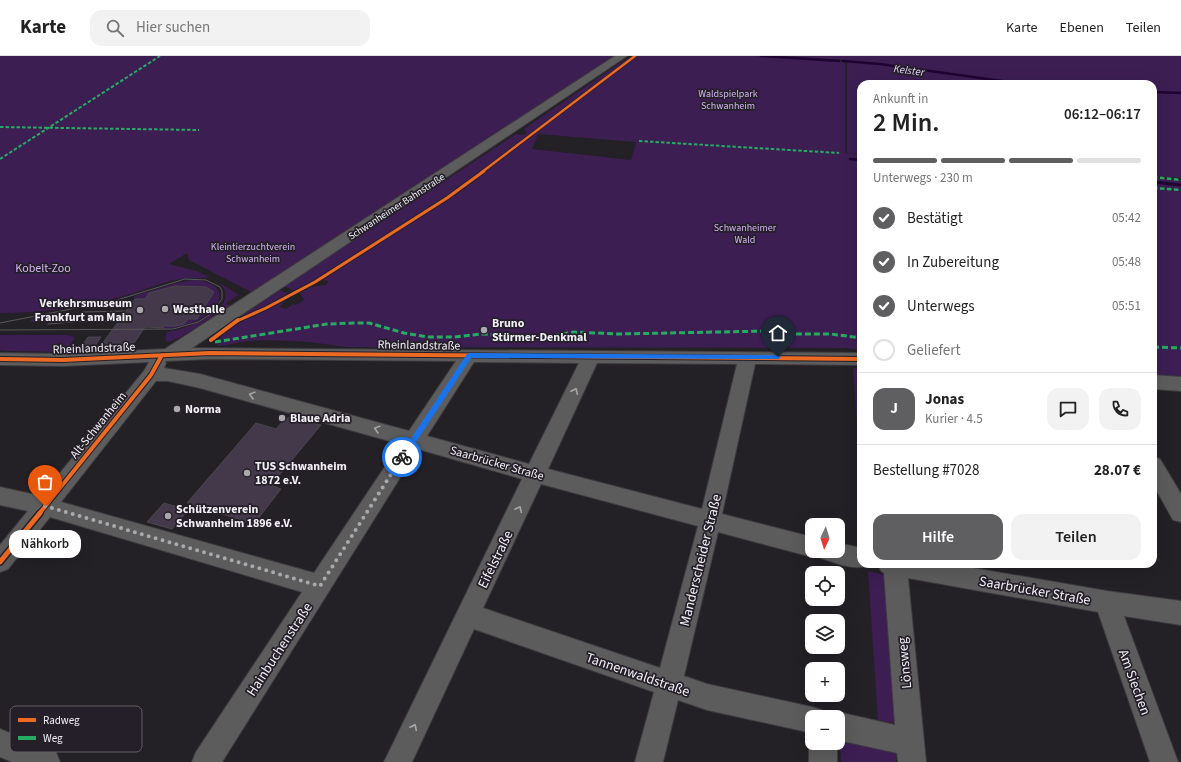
<!DOCTYPE html>
<html lang="de">
<meta charset="utf-8">
<style>
:root{--surface:#fff;--page:#f2f2f2;--text:#222;--muted:#767676;--line:#e0e0e0;--accent:#5f5e61}
body{margin:0;font-family:"Source Sans 3",sans-serif;background:var(--page);color:var(--text);height:100vh;display:flex;flex-direction:column;font-size:15px;white-space:nowrap}
*{box-sizing:border-box;margin:0}
p{font-size:13px;color:var(--muted)}
.icon{flex:none;width:22px;height:22px;fill:none;stroke:currentColor;stroke-width:2;stroke-linecap:round;stroke-linejoin:round}
.map{position:relative;flex:1;overflow:hidden}
.panel{position:absolute;left:857px;top:24px;width:300px;height:488px;display:flex;flex-direction:column;background:var(--surface);border-radius:12px;box-shadow:0 4px 16px #0002}
.panel>*{flex:none}
.needle{width:26px;rotate:184deg}
.tools{position:absolute;left:805px;top:462px;display:grid;gap:8px}
.tools a{display:grid;place-items:center;width:40px;height:40px;border-radius:8px;background:var(--surface);box-shadow:0 4px 16px #0002;font-size:20px}
.pin{position:absolute;display:grid;place-items:center;width:34px;height:34px;color:#fff;margin:-41px -17px;border-radius:50% 50% 50% 0;rotate:-45deg;box-shadow:0 0 4px #0007}
.pin .icon{rotate:45deg}
.courier{position:absolute;display:grid;place-items:center;width:40px;height:40px;margin:-20px;border:3px solid #1a73e8;border-radius:50%;background:#fff;color:#222;box-shadow:0 1px 5px #0007}
.bubble{position:absolute;height:28px;border-radius:12px;background:var(--surface);box-shadow:0 4px 16px #0002;font-size:13px;font-weight:600;line-height:28px;text-align:center}
.head em{font-style:normal;font-weight:600}
.head div{display:flex;flex-direction:column-reverse}
.head{display:flex;align-items:center;justify-content:space-between;height:68px;padding:0 16px}
h1{font-size:26px;font-weight:600;line-height:30px}
.bar{display:grid;grid-template-columns:repeat(4,1fr);gap:6px 4px;align-content:center;height:48px;padding:0 16px}
.bar i{height:5px;border-radius:3px;background:var(--line)}
.bar .current{background:var(--accent)}
.bar p{grid-column:span 4}
.line{display:flex;align-items:center;gap:10px;padding:0 16px;border-top:1px solid var(--line)}
.line div{flex:1}
.round{display:grid;place-items:center;flex:none;width:42px;height:42px;border-radius:12px;background:var(--page)}
ol{padding:0 16px;list-style:none}
li{display:flex;align-items:center;gap:12px;height:44px}
li p{margin-inline-start:auto}
li .icon{padding:4px;border-radius:50%;background:var(--accent);color:#fff;stroke-width:4}
li:last-child{color:var(--muted)}
li i{width:22px;height:22px;border:2px solid var(--line);border-radius:50%}
.action{display:flex;gap:8px;margin-top:auto;padding:8px 16px}
.action a{flex:1;height:46px;border-radius:12px;background:var(--accent);color:#fff;font-size:16px;font-weight:600;line-height:46px;text-align:center}
.action a+a{background:var(--page);color:var(--text)}
header{display:flex;align-items:center;gap:24px;box-sizing:border-box;height:56px;padding:0 20px;background:var(--surface);border-bottom:1px solid var(--line)}
header strong{font-size:19px}
nav{display:flex;gap:22px;margin-inline-start:auto;font-size:14px}
.search{width:280px;height:36px;background:var(--page);display:flex;align-items:center;gap:10px;box-sizing:border-box;padding:0 14px;border-radius:12px;color:var(--muted);font-size:15px}
.map>svg:first-child{display:block}
.green{fill:#3c1e53;fill-rule:evenodd}
.lines{fill:none;stroke-linecap:round;stroke-linejoin:round}
.stream-far1{stroke:#1f0332;stroke-width:2.5}
.stream{stroke:#1f0332;stroke-width:3}
.building{fill:#43394a;stroke:#49474b}
.minor-casing{stroke:#3d3b3e;stroke-width:2}
.minor{fill:#5d5c5d;fill-rule:evenodd}
.tram{stroke:#5a585b;stroke-width:1}
.quiet-far2{stroke:#26ab63;stroke-width:2;stroke-dasharray:3.5 2;stroke-linecap:butt}
.quiet-far1{stroke:#26ab63;stroke-width:2.5;stroke-dasharray:4.5 2.5;stroke-linecap:butt}
.quiet{stroke:#26ab63;stroke-width:3;stroke-dasharray:6 3;stroke-linecap:butt}
.cycleway-far3-casing{stroke:#241f28;stroke-width:4}
.cycleway-far2-casing{stroke:#241f28;stroke-width:5}
.cycleway-far1-casing{stroke:#241f28;stroke-width:6}
.cycleway-casing{stroke:#241f28;stroke-width:8}
.cycleway-far3{stroke:#ed6a23;stroke-width:2.5}
.cycleway-far2{stroke:#ed6a23;stroke-width:3}
.cycleway-far1{stroke:#ed6a23;stroke-width:4}
.cycleway{stroke:#ed6a23;stroke-width:5}
.oneway{stroke:#a8a6aa}
.route{fill:#1a73e8}
.done{stroke:#aaa8ad;stroke-width:4;stroke-dasharray:0 7.2}
.poi-dot{fill:#aaa8ad;stroke:#241f28;stroke-width:1.5}
.labels{text-anchor:middle;stroke-width:3.5;stroke-linejoin:round;paint-order:stroke}
.far-park-label{font-size:10px;fill:#d4b4f3;stroke:#241f28}
.far-street-label{font-size:10px;fill:#f2f0f6;stroke:#241f28}
.far-water-label{font-size:11px;font-style:italic;fill:#e4cffa;stroke:#241f28}
.park-label{font-size:12px;fill:#d4b4f3;stroke:#241f28}
.poi-label{font-size:12px;font-weight:bold;fill:#f2f0f6;stroke:#241f28;text-anchor:start}
.street-label{font-size:12px;fill:#f2f0f6;stroke:#241f28}
.near-street-label{font-size:14px;fill:#f2f0f6;stroke:#241f28}
.key{fill:#241f28;stroke:#625e66;stroke-width:1}
.key-label{font-size:11px;fill:#f2f0f6}
</style>
<header>
<strong>Karte</strong>
<div class="search"><svg class="icon" aria-label="search" viewBox="0 0 24 24"><circle cx="10" cy="10" r="6"/><path d="M15 15l6 6"/></svg>Hier suchen</div>
<nav><a>Karte</a><a>Ebenen</a><a>Teilen</a></nav>
</header>
<div class="map">
<svg width="1181" height="706" viewBox="0 0 1181 706">
<rect width="100%" height="100%" fill="#242126"/>
<!-- green -->
<path class="green" d="M0 0H615L255 238 189 204 187 197 169 208 196 215 210 221C200 223 190 221 180 223 162 226 145 234 127 239 86 251 43 257 0 257Z
M634 0H754L845 6V97L861 99V294L845 292 346 291C314 286 281 283 249 285 239 286 229 289 218 290L217 289 222 278 237 267 227 266 270 237 280 234 288 238 286 244 279 251 286 253 293 248 296 249 304 244 300 237 311 231 326 229 329 225C316 222 305 228 294 235L284 230 516 78 524 79 527 76 524 73 623 5 630 1 633 3 636 1ZM538 78 636 86V87L631 104 532 93Z
M784 0H1181V122L1153 120V28H861V98L847 97V4Z
M1153 122 1181 124V321L1153 319Z
M192 224C218 224 231 241 206 259 193 268 178 272 162 273L164 270 187 263 213 236 206 231 175 230 149 237 145 243H135L134 240 177 227Z
M218 226 239 239 226 247 230 250 179 282 167 286 165 283 167 276C185 274 247 251 218 226Z
M69 261 66 265 30 266 32 263Z
M0 279H67L75 281 66 296 7 295 0 294Z
M853 312 861 313V420Z
M868 515 884 519 897 668 878 664Z
M840 685 896 697V706H841Z"/>
<g class="lines">
<!-- stream-far1 -->
<path class="stream-far1" d="M761 0 839 5
M843 5 880 8 1023 28
M1153 36 1181 37
M850 103 861 104"/>
<!-- stream -->
<path class="stream" d="M1153 126 1181 129"/>
</g>
<!-- building -->
<path class="building" d="M175 230 206 231 214 236 197 263H188L184 268 175 270H164L163 272 145 271 132 290 99 292 135 243H145L149 237Z
M88 281H101L93 293H80Z
M290 361 321 369 271 429 281 433 254 468 187 447 256 367 276 373 284 364Z
M164 447 188 454 172 473 147 466Z"/>
<g class="lines">
<!-- minor casing -->
<g class="minor-casing">
<path id="minor" d="M615 0H627L192 292 861 297V309L755 308 722 458 812 481V495H838V487L861 492V508H870L869 509C855 515 835 507 821 502L819 498 812 501 718 476 684 620 707 628 812 651 822 654 824 661H812V677L707 654 678 644 663 706H635L654 636 474 573 412 706H384L522 423 418 393 222 706H192L196 696 302 536 50 461 8 513 0 516V489L28 455 0 449V431L41 440 144 315 149 306 63 310 0 309V297L63 298 165 293ZM210 303 456 305 409 375 200 318 164 312 166 307 165 305ZM474 306 579 307 529 408 427 380ZM597 307 737 308 702 453 548 413ZM156 325H168L200 332 400 388 314 517 61 446ZM541 428 698 470 660 612 483 552Z
M1153 319 1181 321V335L1153 333Z
M1153 401 1160 403 1181 438V466L1173 464 1153 428Z
M878 508H950L1107 535 1181 545V569L1124 560 1178 706H1150L1098 556 908 522 926 706H898L897 697 838 684V661H828L838 656 895 669 884 517 881 515Z
M0 673 56 696 60 706H12L0 701Z
M812 680V687H837V706H809V687Z"/>
</g>
<!-- minor -->
<use href="#minor" class="minor"/>
<!-- tram -->
<path class="tram" d="M83 256 125 255
M0 267 117 244 185 223 206 224 220 231 222 235V243L211 258 198 266 173 273 0 274
M48 268 85 265H118"/>
<!-- quiet-far2 -->
<path class="quiet-far2" d="M0 71 199 74
M639 85 839 97
M0 103 160 0"/>
<!-- quiet-far1 -->
<path class="quiet-far1" d="M1153 121 1181 124
M1153 132 1181 134"/>
<!-- quiet -->
<path class="quiet" d="M215 286 327 268 356 267H369L404 277 428 281H454L482 278 545 281 574 276 618 278 768 275 796 278H831L861 282
M1153 291 1181 292"/>
<!-- cycleway-far3 casing -->
<g class="cycleway-far3-casing">
<path id="cycleway-far3" d="M482 116 635 0"/>
</g>
<!-- cycleway-far2 casing -->
<g class="cycleway-far2-casing">
<path id="cycleway-far2" d="M237 265 266 252 315 226 447 142 484 115"/>
</g>
<!-- cycleway-far1 casing -->
<g class="cycleway-far1-casing">
<path id="cycleway-far1" d="M211 284 238 264
M0 303 63 304 210 297 861 303
M39 458 151 319 162 299"/>
</g>
<!-- cycleway casing -->
<g class="cycleway-casing">
<path id="cycleway" d="M0 506 40 457"/>
</g>
<!-- cycleway-far3 -->
<use href="#cycleway-far3" class="cycleway-far3"/>
<!-- cycleway-far2 -->
<use href="#cycleway-far2" class="cycleway-far2"/>
<!-- cycleway-far1 -->
<use href="#cycleway-far1" class="cycleway-far1"/>
<!-- cycleway -->
<use href="#cycleway" class="cycleway"/>
</g>
<!-- one-way arrows -->
<defs><path id="oneway-chevron" d="M-2-3.5L2.5 0L-2 3.5" fill="none" stroke-width="1.6" stroke-linecap="round" stroke-linejoin="round"/></defs>
<g class="oneway">
<use href="#oneway-chevron" transform="translate(575 335) rotate(-65)"/>
<use href="#oneway-chevron" transform="translate(252 339) rotate(-165)"/>
<use href="#oneway-chevron" transform="translate(377 373) rotate(-165)"/>
<use href="#oneway-chevron" transform="translate(519 453) rotate(-64)"/>
<use href="#oneway-chevron" transform="translate(414 671) rotate(-64)"/>
</g>
<!-- route -->
<path class="route" d="M469 297 778 299 781 301 778 303 471 302 405 403H400V399L467 298Z"/>
<g class="lines">
<!-- done -->
<path class="done" d="M45 450 320 530 402 401"/>
</g>
<!-- markers -->
<g class="poi-dot">
<circle cx="165" cy="253" r="4"/>
<circle cx="140" cy="254" r="4"/>
<circle cx="484" cy="274" r="4"/>
<circle cx="177" cy="353" r="4"/>
<circle cx="282" cy="362" r="4"/>
<circle cx="247" cy="417" r="4"/>
<circle cx="168" cy="460" r="4"/>
</g>
<g class="labels">
<!-- far-park labels -->
<g class="far-park-label">
<text x="728" y="41">Waldspielpark<tspan x="728" dy="12">Schwanheim</tspan></text>
<text x="745" y="175">Schwanheimer<tspan x="745" dy="12">Wald</tspan></text>
<text x="253" y="194">Kleintierzuchtverein<tspan x="253" dy="12">Schwanheim</tspan></text>
</g>
<!-- far-street labels -->
<g class="far-street-label">
<text transform="translate(396 150) rotate(-33)" y="4">Schwanheimer Bahnstraße</text>
</g>
<!-- far-water labels -->
<g class="far-water-label">
<text transform="translate(909 14) rotate(7)" y="4">Kelster</text>
</g>
<!-- park labels -->
<g class="park-label">
<text x="43" y="216">Kobelt-Zoo</text>
</g>
<!-- poi labels -->
<g class="poi-label">
<text x="132" y="251" text-anchor="end">Verkehrsmuseum<tspan x="132" dy="14">Frankfurt am Main</tspan></text>
<text x="173" y="257">Westhalle</text>
<text x="492" y="271">Bruno<tspan x="492" dy="14">Stürmer-Denkmal</tspan></text>
<text x="185" y="357">Norma</text>
<text x="290" y="366">Blaue Adria</text>
<text x="255" y="414">TUS Schwanheim<tspan x="255" dy="14">1872 e.V.</tspan></text>
<text x="176" y="457">Schützenverein<tspan x="176" dy="14">Schwanheim 1896 e.V.</tspan></text>
</g>
<!-- street labels -->
<g class="street-label">
<text transform="translate(419 289) rotate(1)" y="4">Rheinlandstraße</text>
<text transform="translate(94 292) rotate(-2)" y="4">Rheinlandstraße</text>
<text transform="translate(98 369) rotate(-51)" y="4">Alt-Schwanheim</text>
<text transform="translate(497 407) rotate(16)" y="4">Saarbrücker Straße</text>
</g>
<!-- near-street labels -->
<g class="near-street-label">
<text transform="translate(495 503) rotate(-64)" y="5">Eifelstraße</text>
<text transform="translate(700 504) rotate(-76)" y="5">Manderscheider Straße</text>
<text transform="translate(1035 534) rotate(10)" y="5">Saarbrücker Straße</text>
<text transform="translate(279 593) rotate(-57)" y="5">Hainbuchenstraße</text>
<text transform="translate(904 607) rotate(-95)" y="5">Lönsweg</text>
<text transform="translate(638 618) rotate(19)" y="5">Tannenwaldstraße</text>
<text transform="translate(1135 626) rotate(70)" y="5">Am Siechen</text>
</g>
</g>
<!-- legend -->
<rect x="10" y="650" width="132" height="46" rx="6" class="key"/>
<rect x="18" y="662" width="18" height="4" fill="#ed6a23"/>
<rect x="18" y="680" width="18" height="4" fill="#26ab63"/>
<g class="key-label">
<text x="43" y="668">Radweg</text>
<text x="43" y="686">Weg</text>
</g>
</svg>
<div class="tools">
<a><svg class="needle" viewBox="-14 -14 28 28"><path d="M0-13l5 13h-10z" fill="#e53935"/><path d="M0 13l5-13h-10z" fill="#767676"/></svg></a>
<a><svg class="icon" aria-label="locate" viewBox="0 0 24 24"><circle cx="12" cy="12" r="6"/><path d="M12 2v4M12 18v4M2 12h4M18 12h4"/></svg></a>
<a><svg class="icon" aria-label="layers" viewBox="0 0 24 24"><path d="M12 4l9 5-9 5-9-5zM3 14l9 5 9-5"/></svg></a>
<a>+</a>
<a>−</a>
</div>
<div class="pin" style="left:45px;top:450px;background:#ea580c"><svg class="icon" aria-label="bag" viewBox="0 0 24 24"><path d="M5 8h14l-1 12H6zM9 8a3 3 0 0 1 6 0"/></svg></div>
<div class="pin" style="left:778px;top:301px;background:#1f2937"><svg class="icon" aria-label="home" viewBox="0 0 24 24"><path d="M3 11l9-7 9 7M6 9v11h12V9"/></svg></div>
<div class="courier" style="left:402px;top:401px"><svg class="icon" aria-label="bike" viewBox="0 0 24 24"><circle cx="6" cy="16" r="4"/><circle cx="18" cy="16" r="4"/><path d="M6 16l4-8h5l3 8M10 8l3 8H6M13 5h3"/></svg></div>
<div class="bubble" style="left:9px;top:474px;width:72px">Nähkorb</div>
<section class="panel">
<div class="head"><div><h1>2 Min.</h1><p>Ankunft in</p></div><em>06:12–06:17</em></div>
<div class="bar"><i class="current"></i><i class="current"></i><i class="current"></i><i></i><p>Unterwegs · 230 m</p></div>
<ol>
<li><svg class="icon" aria-label="check" viewBox="0 0 24 24"><path d="M5 12l5 5 9-10"/></svg>Bestätigt<p>05:42</p></li>
<li><svg class="icon" aria-label="check" viewBox="0 0 24 24"><path d="M5 12l5 5 9-10"/></svg>In Zubereitung<p>05:48</p></li>
<li><svg class="icon" aria-label="check" viewBox="0 0 24 24"><path d="M5 12l5 5 9-10"/></svg>Unterwegs<p>05:51</p></li>
<li><i></i>Geliefert</li>
</ol>
<div class="line" style="height:72px"><b class="round" style="background:var(--accent);color:#fff">J</b><div><b>Jonas</b><p>Kurier · 4.5</p></div><a class="round"><svg class="icon" aria-label="chat" viewBox="0 0 24 24"><path d="M4 5h16v11H9l-5 4z"/></svg></a><a class="round"><svg class="icon" aria-label="phone" viewBox="0 0 24 24"><path d="M5 4h4l2 5-3 2q2 4 5 5l2-3 5 2v4C11 20 4 13 5 4z"/></svg></a></div>
<div class="line" style="height:52px"><div>Bestellung #7028</div><b>28.07 €</b></div>
<div class="action"><a>Hilfe</a><a>Teilen</a></div>
</section>
</div>
